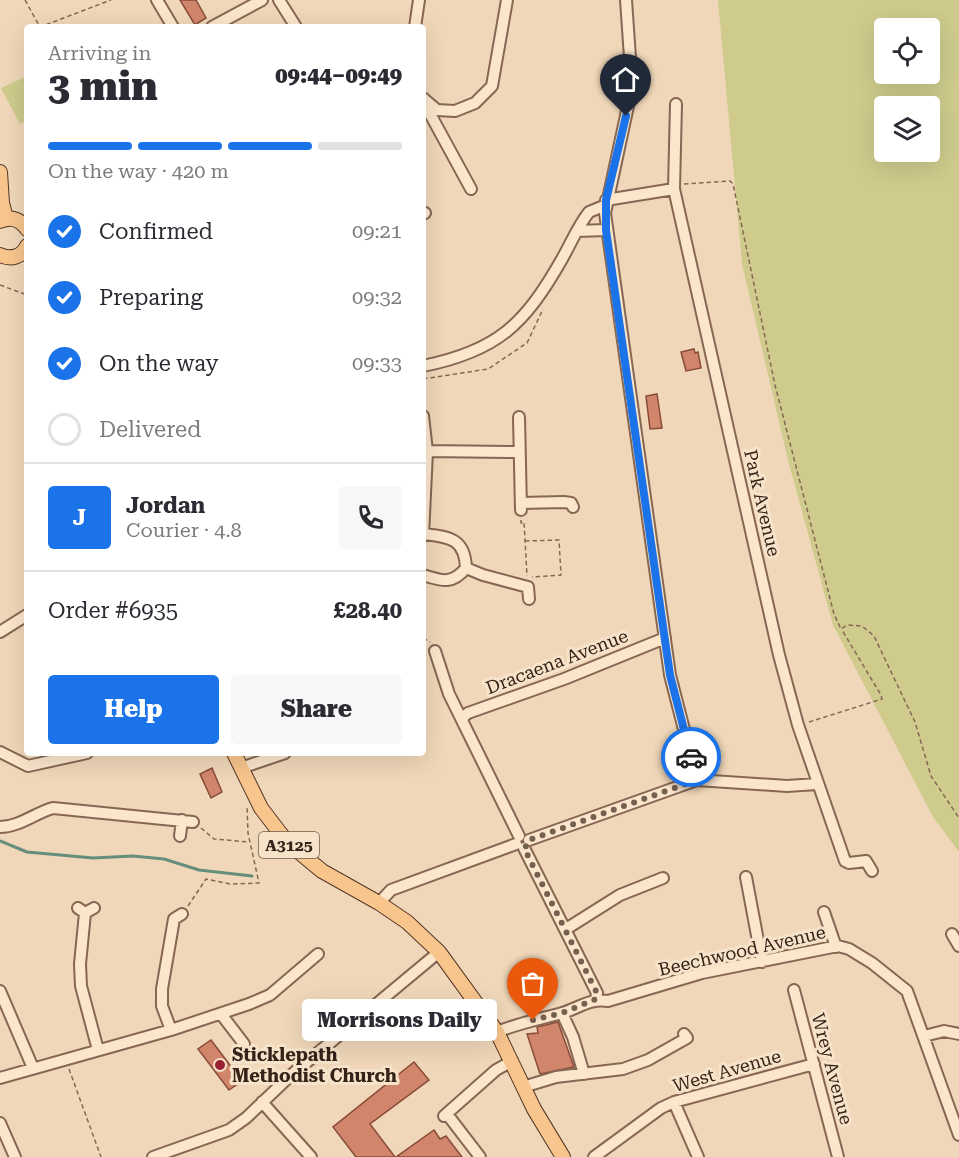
<!DOCTYPE html>
<meta charset="utf-8">
<style>
:root{--surface:#fff;--page:#f7f7f7;--text:#2b2b33;--muted:#7c7c81;--line:#e1e1e2;--accent:#1a73e8}
body{margin:0;font-family:"Roboto Serif",serif;background:var(--page);color:var(--text);height:100vh;display:flex;flex-direction:column;font-size:22px;white-space:nowrap}
*{box-sizing:border-box;margin:0}
p{font-size:20px;color:var(--muted)}
.icon{flex:none;width:33px;height:33px;fill:none;stroke:currentColor;stroke-width:2;stroke-linecap:round;stroke-linejoin:round}
.map{position:relative;flex:1;overflow:hidden}
.panel{position:absolute;left:24px;top:24px;width:402px;height:732px;display:flex;flex-direction:column;background:var(--surface);border-radius:6px;box-shadow:0 6px 24px #0002}
.panel>*{flex:none}
.controls{position:absolute;left:874px;top:18px;display:grid;gap:12px}
.controls a{display:grid;place-items:center;width:66px;height:66px;border-radius:6px;background:var(--surface);box-shadow:0 6px 24px #0002;font-size:30px}
.pin{position:absolute;display:grid;place-items:center;width:51px;height:51px;color:#fff;margin:-62px -26px;border-radius:50% 50% 50% 0;rotate:-45deg;box-shadow:0 0 6px #0007}
.pin .icon{rotate:45deg}
.courier{position:absolute;display:grid;place-items:center;width:60px;height:60px;margin:-30px;border:4px solid #1a73e8;border-radius:50%;background:#fff;color:#222;box-shadow:0 2px 8px #0007}
.bubble{position:absolute;height:42px;border-radius:6px;background:var(--surface);box-shadow:0 6px 24px #0002;font-size:20px;font-weight:800;line-height:42px;text-align:center}
.summary em{font-style:normal;font-weight:800}
.summary div{display:flex;flex-direction:column-reverse}
.summary{display:flex;align-items:center;justify-content:space-between;height:102px;padding:0 24px}
h1{font-size:39px;font-weight:800;line-height:45px}
.bar{display:grid;grid-template-columns:repeat(4,1fr);gap:9px 6px;align-content:center;height:72px;padding:0 24px}
.bar i{height:8px;border-radius:4px;background:var(--line)}
.bar .selected{background:var(--accent)}
.bar p{grid-column:span 4}
.line{display:flex;align-items:center;gap:15px;padding:0 24px;border-top:2px solid var(--line)}
.line div{flex:1}
.round{display:grid;place-items:center;flex:none;width:63px;height:63px;border-radius:6px;background:var(--page)}
ol{padding:0 24px;list-style:none}
li{display:flex;align-items:center;gap:18px;height:66px}
li p{margin-inline-start:auto}
li .icon{padding:6px;border-radius:50%;background:var(--accent);color:#fff;stroke-width:4}
li:last-child{color:var(--muted)}
li i{width:33px;height:33px;border:3px solid var(--line);border-radius:50%}
.button{display:flex;gap:12px;margin-top:auto;padding:12px 24px}
.button a{flex:1;height:69px;border-radius:6px;background:var(--accent);color:#fff;font-size:24px;font-weight:800;line-height:69px;text-align:center}
.button a+a{background:var(--page);color:var(--text)}
.map>svg:first-child{display:block}
.green{fill:#cecb8d;fill-rule:evenodd}
.lines{fill:none;stroke-linecap:round;stroke-linejoin:round}
.stream{stroke:#668e7d;stroke-width:3}
.building{fill:#d1866c;stroke:#884b38;stroke-width:1.5}
.minor-casing{stroke:#876753;stroke-width:14}
.major-casing{stroke:#543628;stroke-width:16}
.path{stroke:#876753;stroke-width:1.5;stroke-dasharray:4.5 3;stroke-linecap:butt}
.minor{stroke:#fbe6cc;stroke-width:10}
.major{stroke:#f8c58d;stroke-width:14}
.done{stroke:#766151;stroke-width:6;stroke-dasharray:0 10.8}
.route{stroke:#1a73e8;stroke-width:8}
.poi-dot{fill:#9a2034;stroke:#f7e3c9;stroke-width:2}
.labels{text-anchor:middle;stroke-width:6;stroke-linejoin:round;paint-order:stroke}
.shield{fill:#f7e3c9;stroke:#6f5c4e;stroke-width:1.5}
.shield-label{font-size:16px;font-weight:bold;fill:#352219}
.street-label{font-size:18px;fill:#352219;stroke:#f7e3c9}
.poi-label{font-size:18px;font-weight:bold;fill:#352219;stroke:#f7e3c9;text-anchor:start}
</style>
<div class="map">
<svg width="959" height="1157" viewBox="0 0 959 1157">
<rect width="100%" height="100%" fill="#f0d7b9"/>
<!-- green -->
<path class="green" d="M718 0H959V852L933 817 833 625 789 464 742 264ZM930 28V74H885V28ZM930 106V152H885V106Z
M27 76V120L20 124 1 88Z"/>
<g class="lines">
<!-- stream -->
<path class="stream" d="M0 841 27 852 93 858 133 856 164 859 199 870 252 876"/>
</g>
<!-- building -->
<path class="building" d="M180 0H196L206 18 195 25Z
M694 349 695 353 698 352 701 368 686 371 681 352Z
M657 394 662 428 650 429 646 396Z
M212 768 222 792 211 798 200 774Z
M558 1022 574 1067 540 1074 527 1034 538 1033 537 1027Z
M211 1040 242 1081 229 1090 198 1049Z
M414 1062 429 1080 370 1124 395 1157H356L333 1127Z
M434 1130 440 1139 446 1136 462 1157H396Z"/>
<g class="lines">
<!-- minor casing -->
<g class="minor-casing">
<path id="minor" d="M157 0 173 27
M279 0 296 27
M626 0 631 72 630 97 605 213 670 675 697 780
M212 27 262 0
M415 27 419 0
M423 98 437 110 455 111 475 103 492 86 507 0
M423 101 471 189
M676 104 674 189 779 655 798 725 845 861 849 863 866 861 872 871
M606 200 674 189
M423 214 425 213
M577 231 606 230
M423 366C498 351 525 324 562 259 571 243 578 226 589 212L606 205
M423 416 427 451 423 536
M519 417 521 510
M427 451 519 452
M521 503 564 502 571 503 573 507
M466 568 483 575 528 587 529 599
M423 575C442 581 452 585 466 568 465 538 449 537 424 534
M0 632 27 615
M435 651 449 694 519 836
M462 718 468 713 564 679 665 638
M0 752 28 766 87 753
M241 768 285 753
M0 827C19 827 35 813 53 808L193 822
M180 836 182 820
M529 840 697 780 787 786 817 784
M524 848 597 993 596 999
M746 877 762 962
M379 903 391 890 516 844
M78 908 85 913 94 908
M824 912 836 947
M85 913 80 964 81 986 98 1050
M566 929 620 895 663 878
M952 934 959 946
M794 990 838 1157
M0 991 33 1068
M562 1013 573 1037 584 1074
M221 1014 244 1044
M171 1030 162 1006V989L174 919 182 914
M497 1032C519 1023 540 1019 562 1013 579 1008 590 998 608 1001L702 973 838 946 849 949 872 963 907 991 959 1135
M924 1036 944 1031 959 1034
M0 1078 171 1030 249 1004 270 995 318 954
M523 1087 556 1077 623 1069 648 1060 687 1038 684 1034
M262 1102 311 1157
M674 1102 698 1157
M447 1114 480 1157
M444 1116 496 1070 512 1061
M0 1123 15 1157
M153 1157 229 1130 246 1118 290 1076 439 952
M594 1157 661 1108 674 1102 814 1064"/>
</g>
<!-- major casing -->
<g class="major-casing">
<path id="major" d="M0 172 2 203 6 218
M0 221C11 216 20 219 27 229
M0 255C11 260 22 257 27 246
M234 753 261 808 287 842 322 871 379 903 407 922 439 952 497 1032 534 1109 563 1157"/>
</g>
<!-- path -->
<path class="path" d="M25 0 40 27 111 0
M684 184 730 181 733 184 775 385 834 614 841 629 847 625 862 626 874 636 915 722 931 776 959 818
M0 285 27 295
M423 379 488 369 527 343 543 309
M521 520V523L524 522 527 576
M525 541 559 540 561 575 532 577
M423 638 430 642
M809 722 882 699 881 695 842 630
M201 828 214 839 249 842
M188 906 206 879 230 884 259 883 248 833 247 807
M69 1069 101 1157"/>
<!-- minor -->
<use href="#minor" class="minor"/>
<!-- major -->
<use href="#major" class="major"/>
</g>
<g class="lines">
<!-- done -->
<path class="done" d="M533 1020 562 1013 596 999 597 993 524 848 528 844 529 840 697 780 691 757"/>
<!-- route -->
<path class="route" d="M626 116 606 200V230L670 675 691 757"/>
</g>
<!-- markers -->
<circle class="poi-dot" cx="220" cy="1065" r="6"/>
<g class="labels">
<!-- shield labels -->
<rect class="shield" x="259" y="832" width="60" height="26" rx="4.5"/>
<g class="shield-label">
<text x="289" y="851">A3125</text>
</g>
<!-- street labels -->
<g class="street-label">
<text transform="translate(762 503) rotate(77)" y="6">Park Avenue</text>
<text transform="translate(557 662) rotate(-21)" y="6">Dracaena Avenue</text>
<text transform="translate(742 951) rotate(-13)" y="6">Beechwood Avenue</text>
<text transform="translate(832 1069) rotate(75)" y="6">Wrey Avenue</text>
<text transform="translate(727 1071) rotate(-16)" y="6">West Avenue</text>
</g>
<!-- poi labels -->
<g class="poi-label">
<text x="232" y="1061">Sticklepath<tspan x="232" dy="21">Methodist Church</tspan></text>
</g>
</g>
</svg>
<div class="controls">
<a><svg class="icon" aria-label="locate" viewBox="0 0 24 24"><circle cx="12" cy="12" r="6"/><path d="M12 2v4M12 18v4M2 12h4M18 12h4"/></svg></a>
<a><svg class="icon" aria-label="layers" viewBox="0 0 24 24"><path d="M12 4l9 5-9 5-9-5zM3 14l9 5 9-5"/></svg></a>
</div>
<div class="pin" style="left:533px;top:1020px;background:#ea580c"><svg class="icon" aria-label="bag" viewBox="0 0 24 24"><path d="M5 8h14l-1 12H6zM9 8a3 3 0 0 1 6 0"/></svg></div>
<div class="pin" style="left:626px;top:116px;background:#1f2937"><svg class="icon" aria-label="home" viewBox="0 0 24 24"><path d="M3 11l9-7 9 7M6 9v11h12V9"/></svg></div>
<div class="courier" style="left:691px;top:757px"><svg class="icon" aria-label="car" viewBox="0 0 24 24"><path d="M5 17H2v-5l4-1 3-4h7l3 4 3 1v5h-3M9 17h6M6 11h13"/><circle cx="7" cy="17" r="2"/><circle cx="17" cy="17" r="2"/></svg></div>
<div class="bubble" style="left:302px;top:999px;width:195px">Morrisons Daily</div>
<section class="panel">
<div class="summary"><div><h1>3 min</h1><p>Arriving in</p></div><em>09:44–09:49</em></div>
<div class="bar"><i class="selected"></i><i class="selected"></i><i class="selected"></i><i></i><p>On the way · 420 m</p></div>
<ol>
<li><svg class="icon" aria-label="check" viewBox="0 0 24 24"><path d="M5 12l5 5 9-10"/></svg>Confirmed<p>09:21</p></li>
<li><svg class="icon" aria-label="check" viewBox="0 0 24 24"><path d="M5 12l5 5 9-10"/></svg>Preparing<p>09:32</p></li>
<li><svg class="icon" aria-label="check" viewBox="0 0 24 24"><path d="M5 12l5 5 9-10"/></svg>On the way<p>09:33</p></li>
<li><i></i>Delivered</li>
</ol>
<div class="line" style="height:108px"><b class="round" style="background:var(--accent);color:#fff">J</b><div><b>Jordan</b><p>Courier · 4.8</p></div><a class="round"><svg class="icon" aria-label="phone" viewBox="0 0 24 24"><path d="M5 4h4l2 5-3 2q2 4 5 5l2-3 5 2v4C11 20 4 13 5 4z"/></svg></a></div>
<div class="line" style="height:78px"><div>Order #6935</div><b>£28.40</b></div>
<div class="button"><a>Help</a><a>Share</a></div>
</section>
</div>
